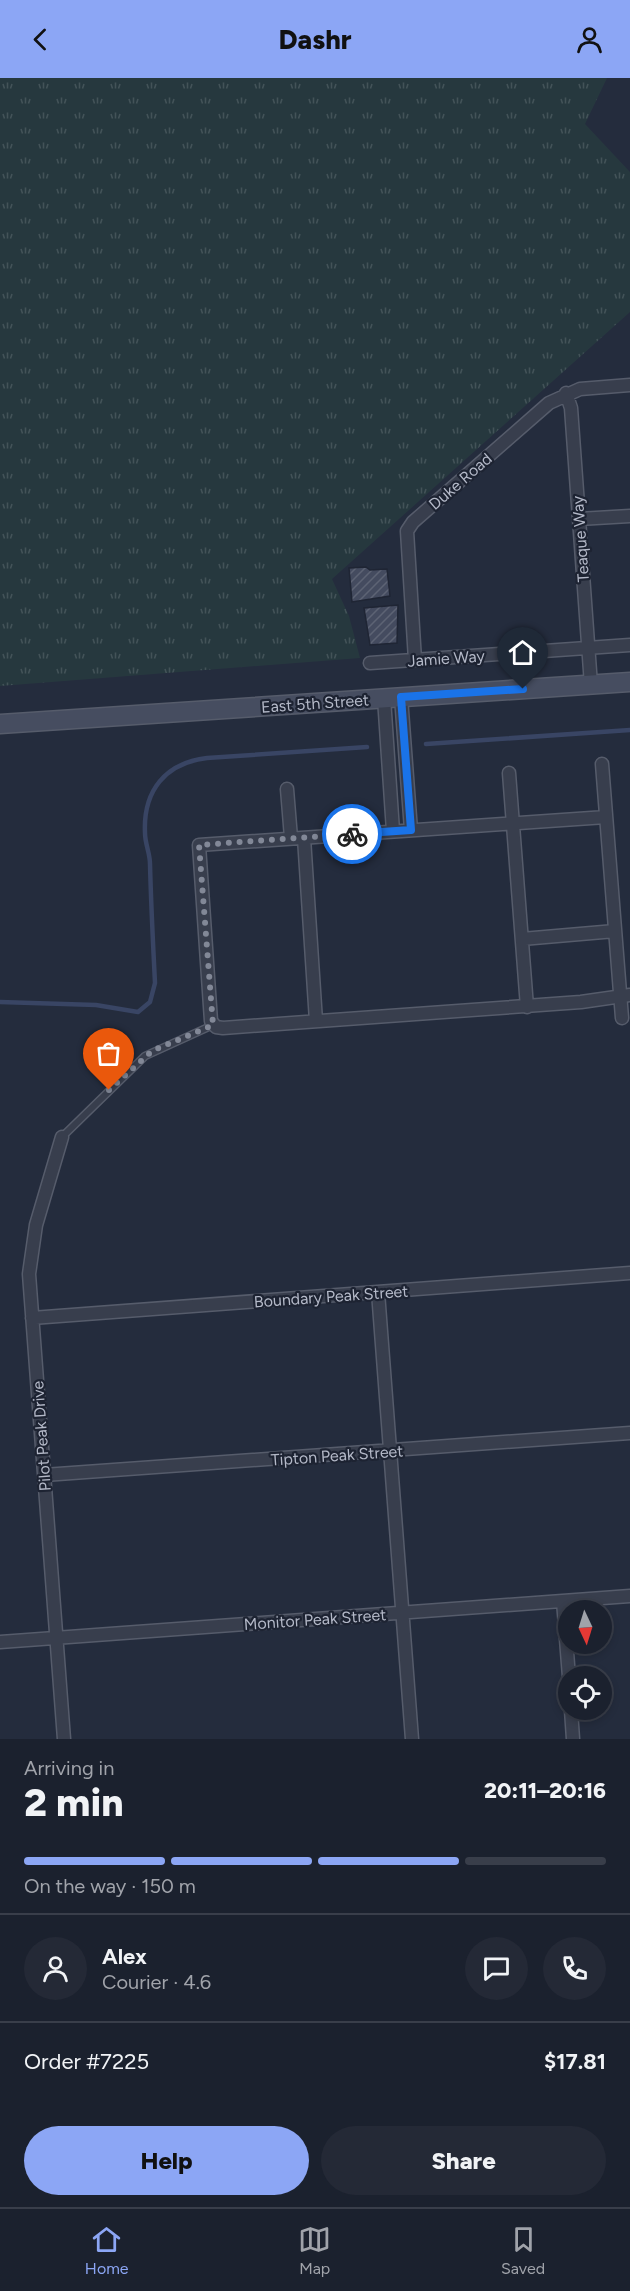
<!DOCTYPE html>
<meta charset="utf-8">
<style>
:root{--surface:#1b212e;--page:#242936;--text:#f1f3f6;--muted:#a0a3aa;--line:#393e4a;--accent:#8ca6f5}
body{margin:0;font-family:Figtree,sans-serif;background:var(--page);color:var(--text);height:100vh;display:flex;flex-direction:column;font-size:22px;white-space:nowrap}
*{box-sizing:border-box;margin:0}
p{font-size:20px;color:var(--muted)}
.icon{flex:none;width:33px;height:33px;fill:none;stroke:currentColor;stroke-width:2;stroke-linecap:round;stroke-linejoin:round}
.map{position:relative;height:1661px;overflow:hidden}
.drawer{display:flex;flex-direction:column;background:var(--surface);flex:1}
.drawer>*{flex:none}
.needle{width:39px;rotate:176deg}
.buttons{position:absolute;left:558px;top:1522px;display:grid;gap:12px}
.buttons a{display:grid;place-items:center;width:54px;height:54px;border-radius:50%;background:var(--surface);box-shadow:0 3px 9px #0003,0 0 0 2px var(--line);font-size:30px}
.pin{position:absolute;display:grid;place-items:center;width:51px;height:51px;color:#fff;margin:-62px -26px;border-radius:50% 50% 50% 0;rotate:-45deg;box-shadow:0 0 6px #0007}
.pin .icon{rotate:45deg}
.courier{position:absolute;display:grid;place-items:center;width:60px;height:60px;margin:-30px;border:4px solid #1a73e8;border-radius:50%;background:#fff;color:#222;box-shadow:0 2px 8px #0007}
.headline em{font-style:normal;font-weight:800}
.headline div{display:flex;flex-direction:column-reverse}
.headline{display:flex;align-items:center;justify-content:space-between;height:102px;padding:0 24px}
h1{font-size:39px;font-weight:800;line-height:45px}
.bar{display:grid;grid-template-columns:repeat(4,1fr);gap:9px 6px;align-content:center;height:72px;padding:0 24px}
.bar i{height:8px;border-radius:4px;background:var(--line)}
.bar .current{background:var(--accent)}
.bar p{grid-column:span 4}
.line{display:flex;align-items:center;gap:15px;padding:0 24px;border-top:2px solid var(--line)}
.line div{flex:1}
.round{display:grid;place-items:center;flex:none;width:63px;height:63px;border-radius:32px;background:var(--page)}
.primary-button{display:flex;gap:12px;margin-top:auto;padding:12px 24px}
.primary-button a{flex:1;height:69px;border-radius:36px;background:var(--accent);color:#111;font-size:24px;font-weight:800;line-height:69px;text-align:center}
.primary-button a+a{background:var(--page);color:var(--text)}
header{display:flex;justify-content:space-between;align-items:center;height:78px;padding:0 24px;background:var(--accent);color:#111;font-size:27px;font-weight:800}
.menu{display:flex;justify-content:space-around;align-items:center;height:84px;border-top:2px solid var(--line);background:var(--surface);font-size:16px;color:var(--muted)}
.menu a{display:grid;justify-items:center;gap:3px}
.menu .current{color:var(--accent)}
.map>svg:first-child{display:block}
.grass{fill:url(#grass-tufts)}
.lines{fill:none;stroke-linecap:round;stroke-linejoin:round}
.stream{stroke:#394564;stroke-width:4.5}
.building{fill:url(#building-hatch);stroke:#1f2534;stroke-width:1.5}
.lane-casing{stroke:#565c6b;stroke-width:9}
.street-casing{stroke:#565c6b;stroke-width:15}
.secondary-casing{stroke:#565c6b;stroke-width:21}
.lane{stroke:#383e4d;stroke-width:6}
.street{stroke:#383e4d;stroke-width:12}
.secondary{stroke:#464d60;stroke-width:18}
.done{stroke:#828897;stroke-width:6;stroke-dasharray:0 10.8}
.route{stroke:#1a73e8;stroke-width:8}
.labels{text-anchor:middle;stroke-width:4.5;stroke-linejoin:round;paint-order:stroke}
.street-label{font-size:16px;fill:#b4b9c8;stroke:#1d2332}
</style>
<header><svg class="icon" aria-label="back" viewBox="0 0 24 24"><path d="M15 5l-7 7 7 7"/></svg>Dashr<svg class="icon" aria-label="person" viewBox="0 0 24 24"><circle cx="12" cy="8" r="4"/><path d="M4 21q1-7 8-7t8 7"/></svg></header>
<div class="map">
<svg width="630" height="1661" viewBox="0 0 630 1661">
<defs>
<pattern id="grass-tufts" width="24" height="20" patternUnits="userSpaceOnUse" patternTransform="scale(1.5)"><rect width="24" height="20" fill="#26383e"/><path d="M3 7l-1-3M5 7V3M7 7l1-3M15 17l-1-3M17 17v-4M19 17l1-3" fill="none" stroke="#435358"/></pattern>
<pattern id="building-hatch" width="6" height="6" patternUnits="userSpaceOnUse" patternTransform="scale(1.5)"><rect width="6" height="6" fill="#444b5f"/><path d="M-1 1l2-2M0 6l6-6M5 7l2-2" fill="none" stroke="#5d6374"/></pattern>
</defs>
<rect width="100%" height="100%" fill="#242c3d"/>
<!-- grass -->
<path class="grass" d="M0 0H607L585 46 630 94V234L332 501 349 538 360 580 0 608Z"/>
<g class="lines">
<!-- stream -->
<path class="stream" d="M426 666 630 652
M0 924 96 927 138 934 150 924 155 905C153 866 151 826 150 786 150 775 145 766 145 755 143 713 165 685 207 680L367 669"/>
</g>
<!-- building -->
<path class="building" d="M366 489 370 492 387 491 390 518 352 524 349 490Z
M398 527 397 565 370 567 364 530Z"/>
<g class="lines">
<!-- lane casing -->
<g class="lane-casing">
<path id="lane" d="M62 1059 145 978 213 947"/>
</g>
<!-- street casing -->
<g class="street-casing">
<path id="street" d="M566 315 571 330 591 607
M579 441 630 438
M415 582 407 453 413 444 549 325 580 311 630 307
M370 585 630 567
M401 619 411 752
M384 620 393 753
M602 686 622 940
M509 695 527 929
M287 711 291 760
M606 739 199 767 211 943 216 949 223 950 581 924 630 917
M304 760 316 943
M522 861 615 853
M62 1059 36 1147 29 1196 64 1661
M378 1214 412 1661
M32 1240 630 1195
M44 1397 630 1355
M563 1523 569 1599
M0 1564 630 1518
M571 1632 573 1661"/>
</g>
<!-- secondary casing -->
<g class="secondary-casing">
<path id="secondary" d="M0 646 630 604"/>
</g>
<!-- lane -->
<use href="#lane" class="lane"/>
<!-- street -->
<use href="#street" class="street"/>
<!-- secondary -->
<use href="#secondary" class="secondary"/>
</g>
<g class="lines">
<!-- done -->
<path class="done" d="M109 1012 152 973 213 947 199 767 352 756"/>
<!-- route -->
<path class="route" d="M352 756 411 752 401 619 523 611"/>
</g>
<g class="labels">
<!-- street labels -->
<g class="street-label">
<text transform="translate(460 403) rotate(-41)" y="6">Duke Road</text>
<text transform="translate(580 461) rotate(-94)" y="6">Teaque Way</text>
<text transform="translate(446 580) rotate(-4)" y="6">Jamie Way</text>
<text transform="translate(315 625) rotate(-4)" y="6">East 5th Street</text>
<text transform="translate(331 1218) rotate(-4)" y="6">Boundary Peak Street</text>
<text transform="translate(41 1358) rotate(-94)" y="6">Pilot Peak Drive</text>
<text transform="translate(337 1377) rotate(-4)" y="6">Tipton Peak Street</text>
<text transform="translate(315 1541) rotate(-4)" y="6">Monitor Peak Street</text>
</g>
</g>
</svg>
<div class="buttons">
<a><svg class="needle" viewBox="-14 -14 28 28"><path d="M0-13l5 13h-10z" fill="#e53935"/><path d="M0 13l5-13h-10z" fill="#a0a3aa"/></svg></a>
<a><svg class="icon" aria-label="locate" viewBox="0 0 24 24"><circle cx="12" cy="12" r="6"/><path d="M12 2v4M12 18v4M2 12h4M18 12h4"/></svg></a>
</div>
<div class="pin" style="left:109px;top:1012px;background:#ea580c"><svg class="icon" aria-label="bag" viewBox="0 0 24 24"><path d="M5 8h14l-1 12H6zM9 8a3 3 0 0 1 6 0"/></svg></div>
<div class="pin" style="left:523px;top:611px;background:#1f2937"><svg class="icon" aria-label="home" viewBox="0 0 24 24"><path d="M3 11l9-7 9 7M6 9v11h12V9"/></svg></div>
<div class="courier" style="left:352px;top:756px"><svg class="icon" aria-label="bike" viewBox="0 0 24 24"><circle cx="6" cy="16" r="4"/><circle cx="18" cy="16" r="4"/><path d="M6 16l4-8h5l3 8M10 8l3 8H6M13 5h3"/></svg></div>
</div>
<section class="drawer">
<div class="headline"><div><h1>2 min</h1><p>Arriving in</p></div><em>20:11–20:16</em></div>
<div class="bar"><i class="current"></i><i class="current"></i><i class="current"></i><i></i><p>On the way · 150 m</p></div>
<div class="line" style="height:108px"><a class="round"><svg class="icon" aria-label="person" viewBox="0 0 24 24"><circle cx="12" cy="8" r="4"/><path d="M4 21q1-7 8-7t8 7"/></svg></a><div><b>Alex</b><p>Courier · 4.6</p></div><a class="round"><svg class="icon" aria-label="chat" viewBox="0 0 24 24"><path d="M4 5h16v11H9l-5 4z"/></svg></a><a class="round"><svg class="icon" aria-label="phone" viewBox="0 0 24 24"><path d="M5 4h4l2 5-3 2q2 4 5 5l2-3 5 2v4C11 20 4 13 5 4z"/></svg></a></div>
<div class="line" style="height:78px"><div>Order #7225</div><b>$17.81</b></div>
<div class="primary-button"><a>Help</a><a>Share</a></div>
</section>
<nav class="menu">
<a class="current"><svg class="icon" aria-label="home" viewBox="0 0 24 24"><path d="M3 11l9-7 9 7M6 9v11h12V9"/></svg>Home</a>
<a><svg class="icon" aria-label="map" viewBox="0 0 24 24"><path d="M3 6l6-2 6 2 6-2v14l-6 2-6-2-6 2zM9 4v14M15 6v14"/></svg>Map</a>
<a><svg class="icon" aria-label="saved" viewBox="0 0 24 24"><path d="M7 4h10v16l-5-4-5 4z"/></svg>Saved</a>
</nav>
